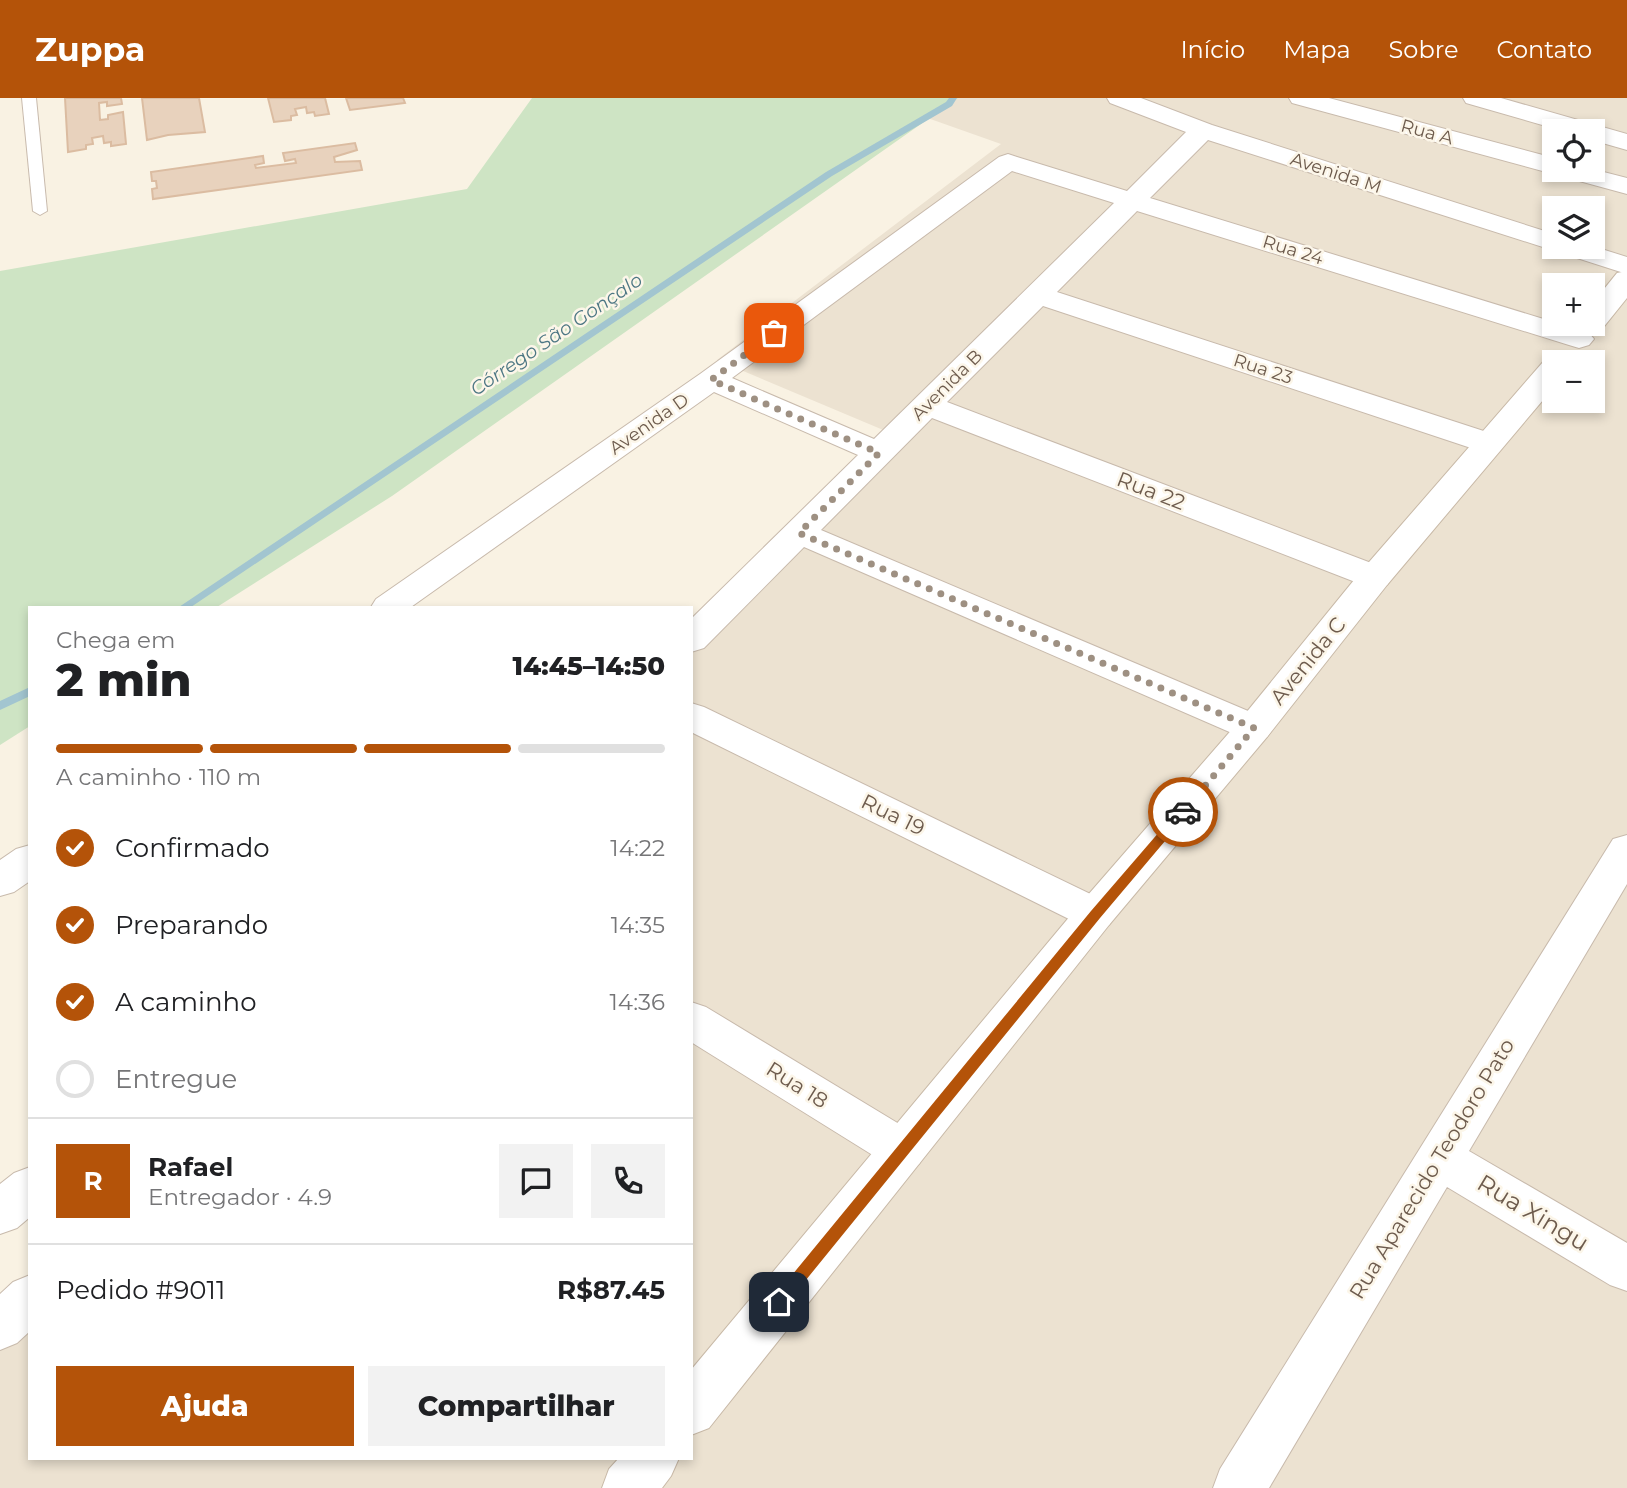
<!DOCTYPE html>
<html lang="pt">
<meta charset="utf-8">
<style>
:root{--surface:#fff;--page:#f2f2f2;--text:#202124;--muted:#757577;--line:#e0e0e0;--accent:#b45309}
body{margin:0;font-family:Montserrat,sans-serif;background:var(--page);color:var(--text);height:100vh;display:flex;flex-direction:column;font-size:26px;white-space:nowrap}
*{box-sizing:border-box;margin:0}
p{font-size:23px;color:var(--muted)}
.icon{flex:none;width:38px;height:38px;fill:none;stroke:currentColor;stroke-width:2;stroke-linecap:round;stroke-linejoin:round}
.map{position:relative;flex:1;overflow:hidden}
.panel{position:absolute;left:28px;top:508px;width:665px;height:854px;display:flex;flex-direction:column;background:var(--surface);border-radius:0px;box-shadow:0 4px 10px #0003}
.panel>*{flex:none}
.controls{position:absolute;left:1542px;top:21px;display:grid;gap:14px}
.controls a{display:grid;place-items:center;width:63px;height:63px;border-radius:0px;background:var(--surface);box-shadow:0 4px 10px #0003;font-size:35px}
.pin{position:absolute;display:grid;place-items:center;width:60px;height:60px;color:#fff;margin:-30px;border-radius:14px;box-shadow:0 4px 10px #0006}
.courier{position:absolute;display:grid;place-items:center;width:70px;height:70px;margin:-35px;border:5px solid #b45309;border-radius:50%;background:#fff;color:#222;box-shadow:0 2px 9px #0007}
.headline em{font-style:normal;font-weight:800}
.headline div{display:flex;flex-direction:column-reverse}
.headline{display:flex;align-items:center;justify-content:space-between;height:119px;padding:0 28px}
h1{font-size:46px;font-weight:800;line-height:52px}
.bar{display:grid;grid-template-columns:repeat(4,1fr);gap:10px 7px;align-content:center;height:84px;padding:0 28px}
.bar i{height:9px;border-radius:5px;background:var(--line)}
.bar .active{background:var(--accent)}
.bar p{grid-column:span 4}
.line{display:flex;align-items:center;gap:18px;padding:0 28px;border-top:2px solid var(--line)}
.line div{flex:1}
.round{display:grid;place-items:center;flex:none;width:74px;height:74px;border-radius:0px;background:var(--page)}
ol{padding:0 28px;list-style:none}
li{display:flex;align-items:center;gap:21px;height:77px}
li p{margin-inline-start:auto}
li .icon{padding:7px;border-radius:50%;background:var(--accent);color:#fff;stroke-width:4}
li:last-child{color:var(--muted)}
li i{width:38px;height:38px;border:4px solid var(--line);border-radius:50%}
.button{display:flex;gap:14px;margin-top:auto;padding:14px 28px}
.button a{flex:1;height:80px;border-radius:0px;background:var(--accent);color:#fff;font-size:28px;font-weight:800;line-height:80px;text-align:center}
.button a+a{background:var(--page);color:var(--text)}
header{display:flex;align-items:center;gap:42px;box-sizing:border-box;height:98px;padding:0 35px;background:var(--accent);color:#fff}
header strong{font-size:33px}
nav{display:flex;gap:38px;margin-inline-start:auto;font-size:24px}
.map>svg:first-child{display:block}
.residential{fill:#ece2d1;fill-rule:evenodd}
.green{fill:#cee4c4}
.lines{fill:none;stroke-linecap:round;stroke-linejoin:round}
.stream{fill:#a2c5d0;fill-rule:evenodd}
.building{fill:#e8d2bd;stroke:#dbbca1;stroke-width:2}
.lane-casing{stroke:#c8baac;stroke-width:2}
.street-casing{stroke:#c8baac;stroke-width:2}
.secondary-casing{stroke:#c8b9a7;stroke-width:2}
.lane{fill:#fff;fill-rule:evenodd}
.street{fill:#fff;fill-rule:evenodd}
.secondary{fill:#fff;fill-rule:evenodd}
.route{fill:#b45309}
.done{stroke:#9e9082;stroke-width:7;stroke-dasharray:0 12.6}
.labels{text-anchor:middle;stroke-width:5;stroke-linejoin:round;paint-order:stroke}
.far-street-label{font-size:18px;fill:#6d5b4d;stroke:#fcf6e9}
.far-water-label{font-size:19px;font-style:italic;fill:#4d7784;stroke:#fcf6e9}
.street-label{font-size:21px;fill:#6d5b4d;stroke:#fcf6e9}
.near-street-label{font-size:24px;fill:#6d5b4d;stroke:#fcf6e9}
</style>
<header>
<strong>Zuppa</strong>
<nav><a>Início</a><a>Mapa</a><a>Sobre</a><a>Contato</a></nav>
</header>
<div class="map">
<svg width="1627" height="1390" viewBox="0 0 1627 1390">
<rect width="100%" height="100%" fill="#f9f2e3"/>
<!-- residential -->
<path class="residential" d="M871 0H1627V1390H0V1240L30 1211V1360H691V556L907 342 717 262 1001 46ZM1554 33H1592V72H1554ZM1554 110H1592V149H1554ZM1554 187H1592V226H1554ZM1554 264H1592V303H1554Z"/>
<!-- green -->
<path class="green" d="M532 0H958L392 398 217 509H30V628L0 647V173L467 91Z"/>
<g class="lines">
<!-- stream -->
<path class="stream" d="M949 0H957L952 8 832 78 191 509H179L826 74 946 4Z
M30 589V598L0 612V603Z"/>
</g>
<!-- building -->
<path class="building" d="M65 0H121L122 6 107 8V4L99 5 100 22 108 21V17L123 14 126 46 111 48V44L104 45 103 38 92 40 93 46 86 47V51L68 54Z
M142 0H199L205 34 168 37 147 42Z
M268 0H325L329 16 315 18 314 14 307 15 306 9 295 11 297 17 291 18V22L274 24Z
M346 0H403L405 5 350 12Z
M355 45 357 52 334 59 335 64 360 63 362 72 153 101 152 91 157 90 156 83H152L151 74 263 58 264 65 255 67 256 70 296 65 295 61 285 63 283 55Z"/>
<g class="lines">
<!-- lane casing -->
<g class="lane-casing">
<path id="lane" d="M22 0H36L47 113 40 117 33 113Z"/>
</g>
<!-- street casing -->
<g class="street-casing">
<path id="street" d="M1107 0H1141L1212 27 1554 136V149L1592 148 1627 159V176L1208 42 1150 100 1589 235 1594 241 1589 247 1579 250 1569 247 1137 113 1057 194 1499 338 1504 345 1499 352 1488 354 1477 352 1043 208 947 304 1387 471 1392 479 1387 487 1375 490 1363 487 932 320 821 432 1267 621 1273 630 1267 639 1254 643 1241 639 804 449 704 550 691 554V521L858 357 714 294 411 509H371L376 501 700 276 999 59 1008 56 1017 59 1127 93 1186 34 1110 5ZM1012 73 1114 105 874 341 732 280Z
M1289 0H1329L1554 60V72L1592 71 1627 80V96L1292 5Z
M1463 0H1501L1627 36V52L1592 42V33H1563L1466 5Z
M691 605 704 609 1109 805 1115 816 1109 827 1095 832 1081 827 691 634Z
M1627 737V786L1469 1053 1627 1145V1193L1610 1187 1447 1089 1269 1390H1213L1220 1371 1613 741Z
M30 747V783L14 794 0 798V762L16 751Z
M691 904 706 909 919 1038 926 1052 919 1066 903 1072 887 1066 691 944Z
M30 1069V1119L17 1130 0 1136V1086L14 1075Z
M30 1177V1233L17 1245 0 1252V1196L13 1184Z"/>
</g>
<!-- secondary casing -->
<g class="secondary-casing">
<path id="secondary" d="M1627 173V200L1602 231 1592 234 1582 231 1578 226H1592V206L1617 175Z
M1554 261 1565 264H1554V289L1387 487 1267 639 1109 827 709 1330 691 1337V1272L1081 805 1241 621 1363 471 1543 264Z
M619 1360H679L671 1378 662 1390H602L609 1371Z"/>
</g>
<!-- lane -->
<use href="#lane" class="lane"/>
<!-- street -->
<use href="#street" class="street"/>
<!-- secondary -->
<use href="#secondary" class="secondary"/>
</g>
<!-- route -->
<path class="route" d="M1183 709 1187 711V717L1100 820 784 1209H774L772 1204 774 1199 1091 813 1179 711Z"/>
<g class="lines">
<!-- done -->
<path class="done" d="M774 235 711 282 879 355 799 435 1254 630 1183 714"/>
</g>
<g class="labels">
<!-- far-street labels -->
<g class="far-street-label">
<text transform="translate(1427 34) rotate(15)" y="6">Rua A</text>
<text transform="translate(1336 75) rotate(18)" y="6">Avenida M</text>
<text transform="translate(1293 152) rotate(17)" y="6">Rua 24</text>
<text transform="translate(1263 271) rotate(18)" y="6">Rua 23</text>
<text transform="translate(947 287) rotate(-45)" y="6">Avenida B</text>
<text transform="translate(649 326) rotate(-35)" y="6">Avenida D</text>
</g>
<!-- far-water labels -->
<g class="far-water-label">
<text transform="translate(556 236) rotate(-34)" y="7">Córrego São Gonçalo</text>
</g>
<!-- street labels -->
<g class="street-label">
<text transform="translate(1151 393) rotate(21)" y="7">Rua 22</text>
<text transform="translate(1308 563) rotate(-51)" y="7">Avenida C</text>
<text transform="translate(893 717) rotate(26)" y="7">Rua 19</text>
<text transform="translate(797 987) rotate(32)" y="7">Rua 18</text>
<text transform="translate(1432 1071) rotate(-59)" y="7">Rua Aparecido Teodoro Pato</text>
</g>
<!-- near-street labels -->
<g class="near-street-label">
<text transform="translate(1533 1115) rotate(31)" y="8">Rua Xingu</text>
</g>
</g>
</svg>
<div class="controls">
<a><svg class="icon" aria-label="locate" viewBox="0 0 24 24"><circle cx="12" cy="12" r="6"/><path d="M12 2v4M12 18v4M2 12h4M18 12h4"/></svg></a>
<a><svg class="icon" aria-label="layers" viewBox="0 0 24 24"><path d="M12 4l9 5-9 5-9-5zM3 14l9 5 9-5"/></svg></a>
<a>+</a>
<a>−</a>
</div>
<div class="pin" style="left:774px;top:235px;background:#ea580c"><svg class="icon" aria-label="bag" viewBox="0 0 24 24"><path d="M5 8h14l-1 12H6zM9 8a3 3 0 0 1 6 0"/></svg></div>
<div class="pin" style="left:779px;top:1204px;background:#1f2937"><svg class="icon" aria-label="home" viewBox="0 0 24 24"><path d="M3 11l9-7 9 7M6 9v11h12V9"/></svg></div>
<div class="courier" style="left:1183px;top:714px"><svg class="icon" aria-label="car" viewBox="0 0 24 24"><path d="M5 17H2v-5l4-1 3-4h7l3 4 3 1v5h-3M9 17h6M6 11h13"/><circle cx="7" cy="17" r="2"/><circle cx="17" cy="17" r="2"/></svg></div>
<section class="panel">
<div class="headline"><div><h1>2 min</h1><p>Chega em</p></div><em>14:45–14:50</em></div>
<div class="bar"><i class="active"></i><i class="active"></i><i class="active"></i><i></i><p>A caminho · 110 m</p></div>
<ol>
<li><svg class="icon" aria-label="check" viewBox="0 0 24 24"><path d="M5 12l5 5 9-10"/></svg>Confirmado<p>14:22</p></li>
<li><svg class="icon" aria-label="check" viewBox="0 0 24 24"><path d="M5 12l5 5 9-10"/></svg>Preparando<p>14:35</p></li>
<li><svg class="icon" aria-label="check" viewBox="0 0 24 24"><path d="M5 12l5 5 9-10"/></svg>A caminho<p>14:36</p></li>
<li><i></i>Entregue</li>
</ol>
<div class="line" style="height:126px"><b class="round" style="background:var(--accent);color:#fff">R</b><div><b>Rafael</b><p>Entregador · 4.9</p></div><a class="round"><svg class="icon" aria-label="chat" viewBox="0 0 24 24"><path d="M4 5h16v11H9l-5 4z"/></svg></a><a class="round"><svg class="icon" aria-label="phone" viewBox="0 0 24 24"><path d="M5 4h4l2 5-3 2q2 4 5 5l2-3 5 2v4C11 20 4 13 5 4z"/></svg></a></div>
<div class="line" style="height:91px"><div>Pedido #9011</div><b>R$87.45</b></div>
<div class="button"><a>Ajuda</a><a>Compartilhar</a></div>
</section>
</div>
